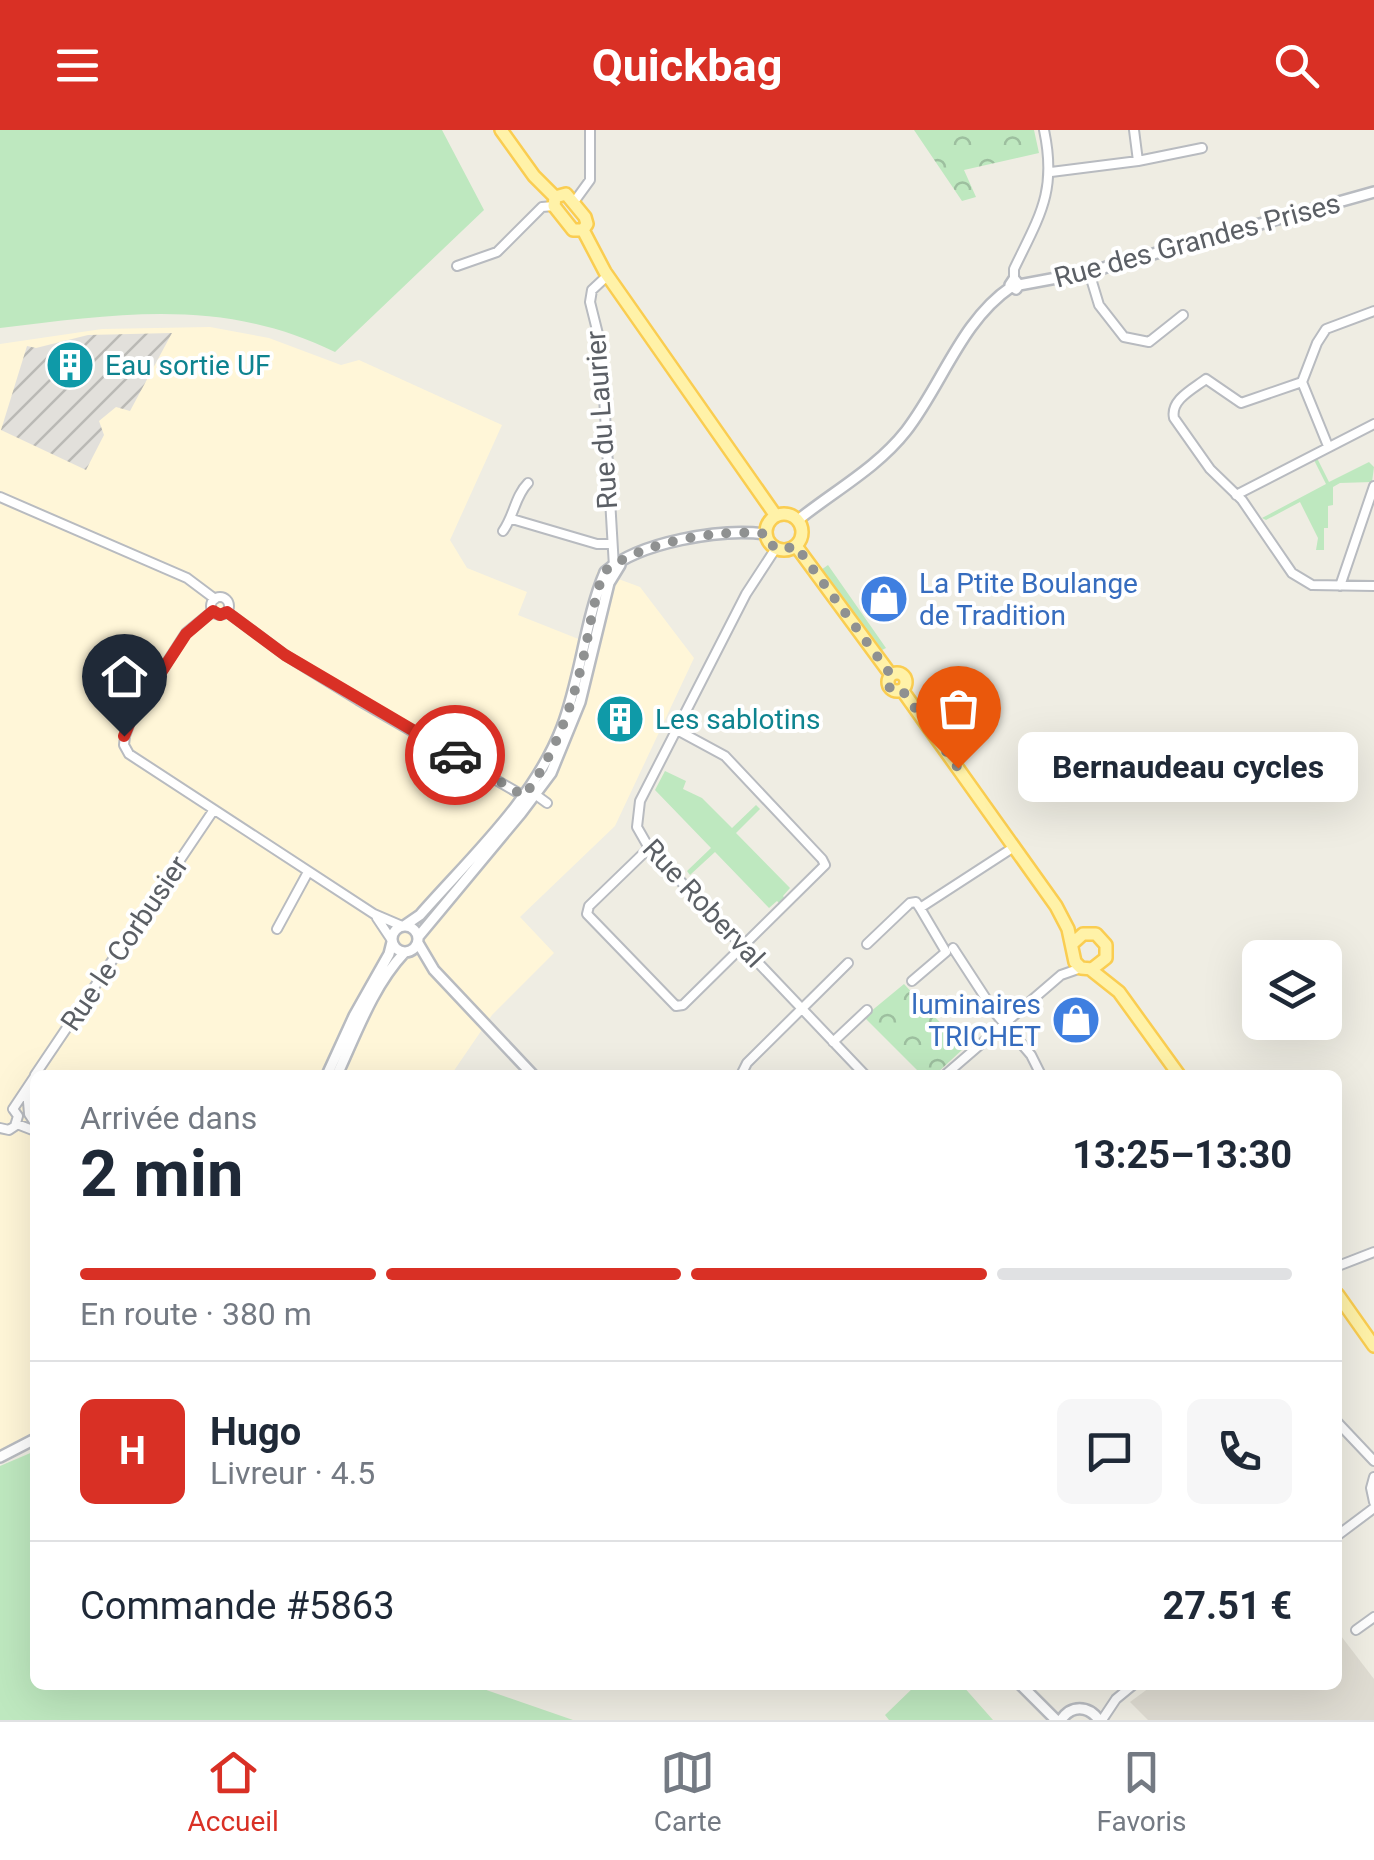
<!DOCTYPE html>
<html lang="fr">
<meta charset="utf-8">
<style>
:root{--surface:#fff;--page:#f6f6f7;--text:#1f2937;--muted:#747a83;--line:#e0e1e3;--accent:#d93025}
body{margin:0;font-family:Roboto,sans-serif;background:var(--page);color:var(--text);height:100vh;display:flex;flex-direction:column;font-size:38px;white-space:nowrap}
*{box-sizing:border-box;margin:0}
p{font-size:32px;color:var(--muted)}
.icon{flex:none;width:55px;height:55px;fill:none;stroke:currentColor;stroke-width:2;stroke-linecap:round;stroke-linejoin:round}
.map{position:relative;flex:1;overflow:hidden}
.drawer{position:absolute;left:30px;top:940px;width:1312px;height:620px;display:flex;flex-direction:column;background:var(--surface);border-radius:15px;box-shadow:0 10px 40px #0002}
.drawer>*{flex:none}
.fabs{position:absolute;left:1242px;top:810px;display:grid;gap:20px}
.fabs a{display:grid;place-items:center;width:100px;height:100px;border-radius:15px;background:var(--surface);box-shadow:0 10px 40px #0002;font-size:50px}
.pin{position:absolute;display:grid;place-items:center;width:85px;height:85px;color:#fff;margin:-102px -42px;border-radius:50% 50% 50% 0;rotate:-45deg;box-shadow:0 0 10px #0007}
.pin .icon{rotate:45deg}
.courier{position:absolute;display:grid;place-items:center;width:100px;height:100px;margin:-50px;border:8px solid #d93025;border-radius:50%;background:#fff;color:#222;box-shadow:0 2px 12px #0007}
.bubble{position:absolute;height:70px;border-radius:15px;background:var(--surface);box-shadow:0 10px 40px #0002;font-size:32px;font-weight:700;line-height:70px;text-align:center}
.summary em{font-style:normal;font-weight:700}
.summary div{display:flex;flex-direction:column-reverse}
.summary{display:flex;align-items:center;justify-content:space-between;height:170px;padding:0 50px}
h1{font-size:65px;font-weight:700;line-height:75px}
.bar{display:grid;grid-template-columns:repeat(4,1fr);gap:15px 10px;align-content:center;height:120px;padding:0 50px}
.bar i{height:12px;border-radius:8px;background:var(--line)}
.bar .current{background:var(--accent)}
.bar p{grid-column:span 4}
.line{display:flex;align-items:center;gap:25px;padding:0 50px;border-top:2px solid var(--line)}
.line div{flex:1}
.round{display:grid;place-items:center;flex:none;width:105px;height:105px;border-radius:15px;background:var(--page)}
header{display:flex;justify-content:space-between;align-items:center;height:130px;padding:0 50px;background:var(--accent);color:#fff;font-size:45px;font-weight:700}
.tabs{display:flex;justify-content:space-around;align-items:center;height:140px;border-top:2px solid var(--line);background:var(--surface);font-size:28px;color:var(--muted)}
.tabs a{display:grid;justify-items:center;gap:5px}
.tabs .current{color:var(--accent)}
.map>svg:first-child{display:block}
.commercial{fill:#fff6d8}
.industrial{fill:url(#industrial-furrows)}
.education{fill:#dfdcd2}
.grass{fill:#bee8bf}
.forest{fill:url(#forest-crowns)}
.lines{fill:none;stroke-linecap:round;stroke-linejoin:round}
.minor-casing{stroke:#b8bbc0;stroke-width:12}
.tertiary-casing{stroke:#b8bbc0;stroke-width:14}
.primary-casing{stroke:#facd51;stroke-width:16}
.minor{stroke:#fff;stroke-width:8}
.tertiary{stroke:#fff;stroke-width:9}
.primary{stroke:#fff2a8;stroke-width:11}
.done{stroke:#8f9191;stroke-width:10;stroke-dasharray:0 18}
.route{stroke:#d93025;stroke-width:12}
.labels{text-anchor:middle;stroke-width:8;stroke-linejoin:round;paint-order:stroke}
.street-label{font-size:28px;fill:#5b5f65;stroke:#fff}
.culture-label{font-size:28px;fill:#0d838f;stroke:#fff;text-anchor:start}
.shop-label{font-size:28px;fill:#366cbe;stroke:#fff;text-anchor:start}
</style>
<header><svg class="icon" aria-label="menu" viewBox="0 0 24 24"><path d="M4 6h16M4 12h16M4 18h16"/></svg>Quickbag<svg class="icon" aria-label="search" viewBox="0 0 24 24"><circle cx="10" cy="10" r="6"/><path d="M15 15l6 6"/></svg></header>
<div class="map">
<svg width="1374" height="1590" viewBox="0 0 1374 1590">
<defs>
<pattern id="industrial-furrows" width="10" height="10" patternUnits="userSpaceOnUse" patternTransform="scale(2.5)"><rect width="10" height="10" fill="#e2e0db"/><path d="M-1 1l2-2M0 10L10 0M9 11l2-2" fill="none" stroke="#bab9b5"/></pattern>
<pattern id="forest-crowns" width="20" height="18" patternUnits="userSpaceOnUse" patternTransform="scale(2.5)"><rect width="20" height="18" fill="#bee8bf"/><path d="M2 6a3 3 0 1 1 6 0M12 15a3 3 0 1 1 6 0" fill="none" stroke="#9dbf9f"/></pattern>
</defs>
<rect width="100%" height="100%" fill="#efede3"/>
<!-- commercial -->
<path class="commercial" d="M210 197 269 208 341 235 359 230 502 295 450 410 467 438 527 462 518 485 581 510 597 441 640 457 694 528 615 696 520 787 554 823 492 885 451 945H35V1309L0 1328V214L102 199Z"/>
<!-- industrial -->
<path class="industrial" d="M172 203 130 281 116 277 99 291 104 305 86 340 1 300 27 216 36 218 88 205Z"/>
<!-- education -->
<path class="education" d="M1338 1502 1374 1549V1590H1148L1130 1572 1153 1555H1338Z"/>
<!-- grass -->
<path class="grass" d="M0 0H442L484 80 335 222C223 167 119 184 0 198Z
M1317 328 1329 352 1369 332 1374 337 1372 352 1340 353 1333 357V375L1328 376V398H1324V420H1316L1318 408 1300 372 1266 390 1262 388 1326 354 1314 330Z
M828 435 886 518 882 520 874 509 871 510 821 440Z
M665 641 686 651 683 659 702 668 732 698 756 675 760 679 736 703 790 758 783 766 786 770 781 775 777 771 769 778 715 722 690 745 687 741 711 718 655 660Z
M35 1321V1555H472L573 1590H0V1336Z
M916 1555H962L993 1590H889L885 1585Z"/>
<!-- forest -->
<path class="forest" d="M914 0H1034L1039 23 964 40 976 67 962 71Z
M904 854 964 918 935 945H922L864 887Z"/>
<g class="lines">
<!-- minor casing -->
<g class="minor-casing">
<path id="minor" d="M1134 0 1138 31
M1051 42 1138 31 1202 18
M574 72 590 50V0
M457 136 497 122 542 77 554 76
M1089 142 1099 175 1124 207 1149 212 1183 185
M607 146 592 160 590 172 601 216 614 437
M1014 149V139C1040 85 1057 61 1044 0
M1374 181 1326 199 1317 213 1302 252 1241 273 1206 249C1193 259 1170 270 1174 288L1210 339 1242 370 1292 443 1312 455 1374 456
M1302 252 1328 316
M1236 365 1374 294
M0 367 187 448 215 469
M512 389 597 414H610
M503 401C514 386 515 366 528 353
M776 418 746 464 640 671 637 697 649 718 865 945
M1340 456 1374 356
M211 476a9 9 0 1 1 18 0a9 9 0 1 1-18 0Z
M213 481 186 503 132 587 125 606 124 615 129 624 374 784 402 796
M227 482 285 525 358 570 527 668
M536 665 547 673
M649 718 589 776 587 784 676 876 683 875 825 735 822 729 725 626 677 600
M377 788 391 809
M277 799 308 742
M867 814 910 773 916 772 920 778
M953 818 996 884 1031 925 1041 945
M912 851 946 822 920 778 1014 717
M833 912 867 880
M35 945 213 681
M741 945 747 933 848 833
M945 945 1061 845 1081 838
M27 960 29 984 35 993
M13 979 35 946
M17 994 35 1001
M0 998 9 1000 15 996 18 986 13 979
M1338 1136 1374 1122
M1338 1293 1374 1331
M1374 1347 1371 1358 1374 1372
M1338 1405 1374 1378
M1356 1500 1374 1487
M1102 1590 1116 1569 1133 1555"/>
</g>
<!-- tertiary casing -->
<g class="tertiary-casing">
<path id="tertiary" d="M1019 155 1014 149 1010 155 1016 159 1019 155 1089 142 1374 62
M798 390C834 361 877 338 906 301 942 255 961 191 1011 157
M392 809a13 13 0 1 1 26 0a13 13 0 1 1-26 0Z
M404 796 420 785C471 727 534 670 562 597 581 547 585 489 605 442 639 412 721 398 766 404
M418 807 521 683 551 643 580 572 609 453 620 435
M418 813 434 840 533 945
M327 945 354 886 389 824 392 812
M337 945C356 904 373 856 404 823
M0 1327 35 1309
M1021 1555 1056 1590
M1061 1590C1071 1575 1088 1575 1099 1590"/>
</g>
<!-- primary casing -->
<g class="primary-casing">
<path id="primary" d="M501 0 534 46 555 67
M566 64 585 87 587 94 583 100H573L554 76 555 67Z
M583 100 605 142 776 386
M766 402a18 18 0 1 1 36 0a18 18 0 1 1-36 0Z
M796 416 891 545
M888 552a9 9 0 1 1 18 0a9 9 0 1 1-18 0Z
M902 560 1056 776 1068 799 1075 832 1081 838 1092 839 1106 828V815L1096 804H1083L1072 814
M1090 839 1119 862 1179 945
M1338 1165 1374 1216"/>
</g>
<!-- minor -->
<use href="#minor" class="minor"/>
<!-- tertiary -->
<use href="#tertiary" class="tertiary"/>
<!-- primary -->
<use href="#primary" class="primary"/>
</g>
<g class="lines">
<!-- done -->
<path class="done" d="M455 625 524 666C555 625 573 574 584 525 590 497 594 468 604 442 639 412 722 398 766 404L770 414 780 420 796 416 891 545 889 557 896 562 902 560 958 638"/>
<!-- route -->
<path class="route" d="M124 606 132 587 186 504 213 481 220 485 227 482 285 525 455 625"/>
</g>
<!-- icons -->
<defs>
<g id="building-disc" transform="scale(2.5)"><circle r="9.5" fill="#0f9aa8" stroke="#fff"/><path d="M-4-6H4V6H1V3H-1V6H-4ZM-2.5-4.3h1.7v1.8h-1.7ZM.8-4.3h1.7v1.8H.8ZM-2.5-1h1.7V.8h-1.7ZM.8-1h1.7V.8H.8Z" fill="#fff"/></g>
<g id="shop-disc" transform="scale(2.5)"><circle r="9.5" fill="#3f7fe0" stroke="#fff"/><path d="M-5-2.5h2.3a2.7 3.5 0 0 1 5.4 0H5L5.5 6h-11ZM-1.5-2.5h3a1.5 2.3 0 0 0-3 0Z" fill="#fff"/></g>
</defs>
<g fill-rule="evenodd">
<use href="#building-disc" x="70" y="235"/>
<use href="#shop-disc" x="884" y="469"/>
<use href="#building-disc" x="620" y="589"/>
<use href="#shop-disc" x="1076" y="890"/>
</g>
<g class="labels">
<!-- street labels -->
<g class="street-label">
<text transform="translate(1197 110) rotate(-15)" y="10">Rue des Grandes Prises</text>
<text transform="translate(601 290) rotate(-94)" y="10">Rue du Laurier</text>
<text transform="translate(704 773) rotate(47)" y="10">Rue Roberval</text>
<text transform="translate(124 813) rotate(-56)" y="10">Rue le Corbusier</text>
</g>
<!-- culture labels -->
<g class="culture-label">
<text x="105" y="245">Eau sortie UF</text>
<text x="655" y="599">Les sablotins</text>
</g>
<!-- shop labels -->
<g class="shop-label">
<text x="919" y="463">La Ptite Boulange<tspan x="919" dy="32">de Tradition</tspan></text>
<text x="1041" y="884" text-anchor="end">luminaires<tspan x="1041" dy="32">TRICHET</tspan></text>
</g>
</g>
</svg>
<div class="fabs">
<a><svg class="icon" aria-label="layers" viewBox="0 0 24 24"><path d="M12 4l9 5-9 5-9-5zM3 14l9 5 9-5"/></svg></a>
</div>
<div class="pin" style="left:958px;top:638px;background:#ea580c"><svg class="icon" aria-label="bag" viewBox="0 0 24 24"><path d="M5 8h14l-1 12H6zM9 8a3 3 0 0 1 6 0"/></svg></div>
<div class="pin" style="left:124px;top:606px;background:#1f2937"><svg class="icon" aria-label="home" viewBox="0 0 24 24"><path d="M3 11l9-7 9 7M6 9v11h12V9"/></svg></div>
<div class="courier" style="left:455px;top:625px"><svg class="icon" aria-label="car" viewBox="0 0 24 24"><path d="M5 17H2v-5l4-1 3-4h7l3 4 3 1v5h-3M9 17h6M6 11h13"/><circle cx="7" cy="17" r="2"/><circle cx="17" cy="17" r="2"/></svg></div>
<div class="bubble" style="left:1018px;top:602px;width:340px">Bernaudeau cycles</div>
<section class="drawer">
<div class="summary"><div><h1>2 min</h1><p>Arrivée dans</p></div><em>13:25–13:30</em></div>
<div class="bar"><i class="current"></i><i class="current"></i><i class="current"></i><i></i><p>En route · 380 m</p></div>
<div class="line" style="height:180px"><b class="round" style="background:var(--accent);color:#fff">H</b><div><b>Hugo</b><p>Livreur · 4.5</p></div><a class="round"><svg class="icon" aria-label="chat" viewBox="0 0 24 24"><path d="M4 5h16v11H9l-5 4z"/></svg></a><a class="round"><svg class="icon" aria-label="phone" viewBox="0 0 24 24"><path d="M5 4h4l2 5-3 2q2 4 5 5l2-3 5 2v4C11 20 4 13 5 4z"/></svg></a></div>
<div class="line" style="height:130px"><div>Commande #5863</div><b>27.51 €</b></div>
</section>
</div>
<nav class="tabs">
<a class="current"><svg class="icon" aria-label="home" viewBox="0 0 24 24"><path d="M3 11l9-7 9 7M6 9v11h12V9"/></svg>Accueil</a>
<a><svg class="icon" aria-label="map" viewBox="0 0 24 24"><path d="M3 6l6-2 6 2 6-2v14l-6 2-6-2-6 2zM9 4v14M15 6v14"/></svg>Carte</a>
<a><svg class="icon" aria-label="saved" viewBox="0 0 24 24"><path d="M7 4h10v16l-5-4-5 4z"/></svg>Favoris</a>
</nav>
